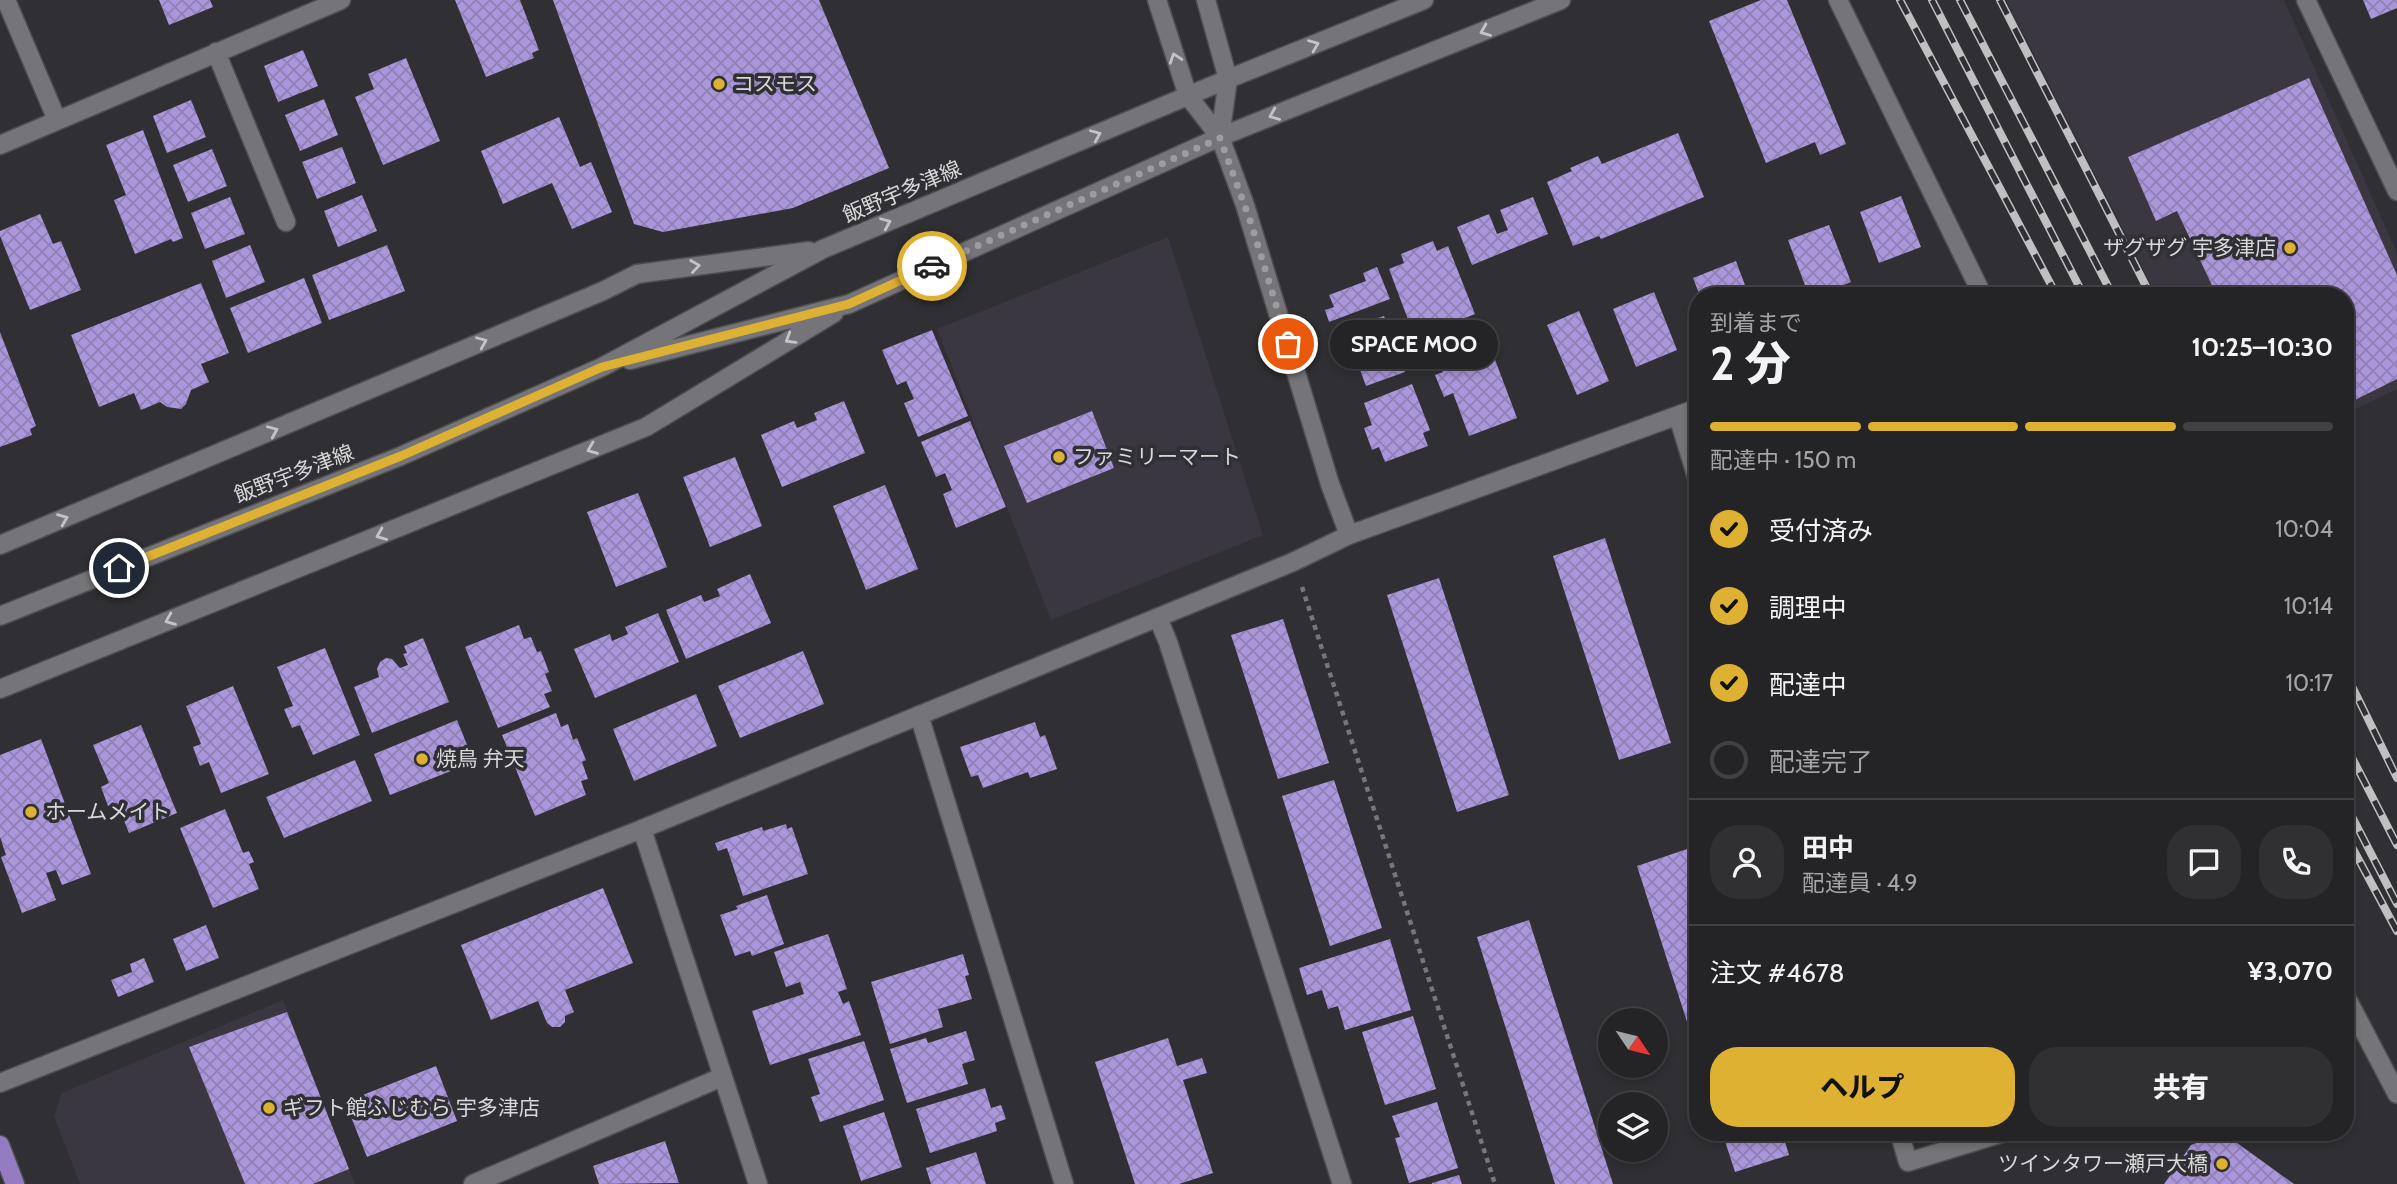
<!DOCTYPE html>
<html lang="ja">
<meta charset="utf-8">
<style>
:root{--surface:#242326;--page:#302f32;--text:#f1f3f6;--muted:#a3a4a7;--line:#414043;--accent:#deb133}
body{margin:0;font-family:Cabin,"Noto Sans JP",sans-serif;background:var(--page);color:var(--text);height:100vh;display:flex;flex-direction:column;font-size:26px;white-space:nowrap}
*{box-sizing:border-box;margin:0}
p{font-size:23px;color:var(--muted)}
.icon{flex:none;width:38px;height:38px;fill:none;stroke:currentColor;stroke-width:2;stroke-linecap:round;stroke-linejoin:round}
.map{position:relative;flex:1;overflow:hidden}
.side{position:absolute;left:1689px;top:287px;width:665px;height:854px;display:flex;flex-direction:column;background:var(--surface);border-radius:28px;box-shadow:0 4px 10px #0003,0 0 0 2px var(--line)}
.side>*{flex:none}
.needle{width:46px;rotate:125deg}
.controls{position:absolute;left:1598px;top:1008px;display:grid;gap:14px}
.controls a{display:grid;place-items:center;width:70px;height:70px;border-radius:50%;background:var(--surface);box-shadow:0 4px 10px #0003,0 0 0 2px var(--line);font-size:35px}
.pin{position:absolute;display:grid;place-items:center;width:60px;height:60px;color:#fff;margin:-30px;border:4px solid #fff;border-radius:50%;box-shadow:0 2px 7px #0007}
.courier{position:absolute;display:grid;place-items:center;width:70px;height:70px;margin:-35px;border:5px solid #deb133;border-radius:50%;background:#fff;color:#222;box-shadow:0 2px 9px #0007}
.bubble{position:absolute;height:49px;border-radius:24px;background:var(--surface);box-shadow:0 4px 10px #0003,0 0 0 2px var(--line);font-size:23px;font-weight:800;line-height:49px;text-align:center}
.headline em{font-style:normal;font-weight:800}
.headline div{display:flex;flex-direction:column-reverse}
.headline{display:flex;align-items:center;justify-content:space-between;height:119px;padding:0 21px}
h1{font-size:46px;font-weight:800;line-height:52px}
.bar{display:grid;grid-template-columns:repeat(4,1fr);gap:10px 7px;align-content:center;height:84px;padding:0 21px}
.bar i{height:9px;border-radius:5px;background:var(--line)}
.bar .selected{background:var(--accent)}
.bar p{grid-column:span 4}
.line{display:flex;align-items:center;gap:18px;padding:0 21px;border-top:2px solid var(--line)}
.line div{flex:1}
.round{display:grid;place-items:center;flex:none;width:74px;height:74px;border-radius:28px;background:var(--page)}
ol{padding:0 21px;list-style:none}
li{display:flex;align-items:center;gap:21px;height:77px}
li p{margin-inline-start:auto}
li .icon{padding:7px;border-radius:50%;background:var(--accent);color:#111;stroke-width:4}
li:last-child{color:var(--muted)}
li i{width:38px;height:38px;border:4px solid var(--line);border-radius:50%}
.cta{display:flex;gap:14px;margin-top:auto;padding:14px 21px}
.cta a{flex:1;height:80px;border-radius:28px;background:var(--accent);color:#111;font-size:28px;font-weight:800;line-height:80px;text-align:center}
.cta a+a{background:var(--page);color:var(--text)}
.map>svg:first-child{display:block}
.built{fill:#3a3741}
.building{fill:url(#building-cross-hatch)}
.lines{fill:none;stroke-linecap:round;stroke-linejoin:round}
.street-casing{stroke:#4e4d50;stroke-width:21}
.secondary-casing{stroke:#4e4d50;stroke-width:21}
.primary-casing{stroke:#4e4d50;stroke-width:21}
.path{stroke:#77767a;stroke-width:4.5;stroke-dasharray:5 5;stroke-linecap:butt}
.street{stroke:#757478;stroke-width:18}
.secondary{stroke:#757478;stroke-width:18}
.primary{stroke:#937cc1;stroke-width:18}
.rail-casing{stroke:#c0bfc2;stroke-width:8}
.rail{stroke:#302f33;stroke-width:5;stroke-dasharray:16;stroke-linecap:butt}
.oneway{stroke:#c4c3c6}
.done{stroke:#9d9ca0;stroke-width:7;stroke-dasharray:0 12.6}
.route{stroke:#deb133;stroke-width:9}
.poi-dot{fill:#deb133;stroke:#302f33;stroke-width:2.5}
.labels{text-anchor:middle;stroke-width:7;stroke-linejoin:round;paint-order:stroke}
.poi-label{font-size:21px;fill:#d8d7da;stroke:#302f33;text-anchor:start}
.street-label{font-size:21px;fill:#d8d7da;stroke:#302f33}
</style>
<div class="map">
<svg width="2397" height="1184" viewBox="0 0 2397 1184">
<defs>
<pattern id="building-cross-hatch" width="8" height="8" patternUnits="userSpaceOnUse" patternTransform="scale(1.75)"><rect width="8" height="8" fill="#aa96da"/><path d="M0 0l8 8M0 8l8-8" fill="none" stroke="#9080b4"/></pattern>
</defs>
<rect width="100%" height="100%" fill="#302f33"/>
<!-- built -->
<path class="built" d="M2006 0H2284L2397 253V389L2345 414V296H2157Z
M1168 237 1263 535 1051 620 937 329Z
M283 1000 355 1184H80L54 1116 62 1093Z"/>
<!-- building -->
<path class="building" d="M159 0H210L213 7 169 25Z
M455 0H520L539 50 532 53 534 58 486 77Z
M553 0H819L889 168 793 208 663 232 634 224Z
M1761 0H1787L1846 144 1820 155 1815 142 1766 163 1709 21Z
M2363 0H2397V8L2371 19Z
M303 50 318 86 278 102 264 66Z
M406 58 440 141 383 165 355 97 374 89 368 74Z
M2309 78 2397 275V379L2345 405V296H2217L2177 211 2156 221 2128 157Z
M324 99 338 135 300 151 285 115Z
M191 100 206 137 167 153 153 116Z
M559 117 580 167 591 162 612 212 572 229 552 183 503 204 481 151Z
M143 130 183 238 173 242 171 239 135 254 114 200 126 195 106 145Z
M1678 133 1704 197 1601 239 1599 236 1573 246 1547 182 1572 171 1570 168 1598 156 1602 164Z
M342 147 356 183 317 199 302 162Z
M212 149 227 186 188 202 173 165Z
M362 195 377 231 338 247 324 211Z
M1901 196 1921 247 1879 263 1860 212Z
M230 197 245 234 205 249 191 213Z
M1533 197 1548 234 1472 265 1457 227 1489 214 1497 234 1508 230 1500 210Z
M40 214 53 244 61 241 81 290 30 310 0 236V231Z
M1829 225 1851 282 1816 296H1809L1788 240Z
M1433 241 1437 251 1448 246 1475 314 1415 338 1389 269 1404 263 1401 254Z
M250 245 265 282 226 298 212 261Z
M387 245 405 291 329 320 312 275Z
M1736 261 1749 296H1700L1693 278Z
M1377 267 1390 299 1329 322 1325 310 1334 307 1329 295 1366 281 1363 273Z
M304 278 322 323 248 353 230 308Z
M201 283 229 353 201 364 209 382 191 390 186 404 181 409 167 407 160 402 141 410 134 393 99 407 71 335Z
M1654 292 1677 350 1636 367 1613 309Z
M1579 311 1609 381 1577 395 1547 325Z
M1384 316 1405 372 1366 386 1348 337 1366 331 1363 323Z
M1482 325 1517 418 1469 436 1453 393 1444 397 1435 375 1443 372 1433 344Z
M932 330 968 416 918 437 904 403 914 399 906 381 897 385 882 350Z
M0 332 36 426 30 429 32 435 0 447Z
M1412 384 1430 430 1423 433 1428 446 1385 462 1379 447 1372 450 1364 428 1372 425 1364 403Z
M844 401 865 453 782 487 761 435 794 421 797 428 817 420 814 413Z
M1092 411 1114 468 1027 503 1004 446Z
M970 421 1006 507 956 528 943 494 952 490 945 473 936 477 921 442Z
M735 457 762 526 710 547 683 477Z
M885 485 918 569 866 590 833 506Z
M638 493 667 567 616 587 587 512Z
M1605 538 1671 743 1619 760 1553 556Z
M750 574 771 623 686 659 666 610 701 595 704 602 720 596 717 589Z
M1439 578 1509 795 1457 812 1387 595Z
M658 613 679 662 595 698 574 649 610 634 612 641 628 634 625 627Z
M1283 619 1329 763 1278 779 1231 635Z
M519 625 524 639 531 637 537 652 541 651 549 672 545 674 552 691 544 694 550 707 498 728 465 647Z
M423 638 449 702 372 733 354 687 379 677 377 669 380 662 386 658 392 659 400 668 408 665 403 654 407 653 404 646Z
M325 648 360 735 313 755 300 725 292 728 284 709 293 706 277 667Z
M803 651 824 704 740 738 718 686Z
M233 686 269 774 221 793 209 762 200 766 193 747 201 744 186 706Z
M696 694 717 746 634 781 613 729Z
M556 713 561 727 568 724 573 740 577 738 586 760 582 762 588 779 581 781 586 795 535 816 502 735Z
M457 720 474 762 390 795 374 754Z
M1035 722 1040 737 1045 735 1057 769 1030 778 1028 772 983 788 978 775 971 777 960 747Z
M141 725 177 813 129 833 117 803 108 806 101 787 109 783 93 745Z
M41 739 91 874 62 885 56 870 46 873 56 900 22 913 1 857 6 855 0 837V755Z
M355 760 372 801 284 838 266 797Z
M1334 780 1382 928 1330 946 1282 796Z
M225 809 243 853 249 851 254 862 249 864 259 889 213 908 180 828Z
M786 824 787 829 792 827 808 874 743 896 727 848 718 851 715 843 762 827 763 831Z
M1690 848 1698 872 1697 1053 1637 866Z
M603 888 633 963 565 990 574 1012 565 1016V1022L560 1027H552L547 1023 538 1001 491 1020 461 945Z
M767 895 784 944 752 956 750 951 735 956 720 915 738 909 736 906Z
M1529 920 1613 1184H1555L1477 937Z
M206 925 219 958 186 971 173 939Z
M828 934 847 989 838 992 843 1004 849 1001 861 1035 770 1065 752 1011 804 994 800 982 786 987 774 952Z
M1390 939 1411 1010 1345 1030 1338 1006 1328 1009 1322 990 1307 995 1299 968Z
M963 954 969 975 965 976 972 999 938 1009 943 1027 890 1044 871 982Z
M144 958 154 982 118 997 111 980 132 972 130 964Z
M287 1012 349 1169 313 1184H245L189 1047Z
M1413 1016 1436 1089 1385 1105 1362 1032Z
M966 1031 975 1060 962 1064 968 1084 907 1103 890 1049 926 1038 928 1043Z
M1168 1038 1177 1066 1202 1058 1207 1073 1183 1080 1213 1173 1179 1184H1135L1095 1062Z
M864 1041 884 1100 820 1122 811 1097 820 1094 808 1059Z
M436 1066 457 1121 367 1157 345 1102Z
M985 1088 991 1108 1001 1105 1006 1119 995 1123 997 1131 930 1153 916 1109Z
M1437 1102 1458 1168 1409 1183 1395 1138 1400 1137 1392 1116Z
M884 1112 902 1167 861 1181 843 1126Z
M1722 1132H1782L1789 1155 1735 1172Z
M2213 1137 2237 1143 2294 1184H2164L2191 1145Z
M665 1141 679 1183 599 1184 593 1166Z
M976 1152 986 1184H931L926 1168Z
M1459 1175 1462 1184H1432V1183Z"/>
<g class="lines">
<!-- street casing -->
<g class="street-casing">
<path id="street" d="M1838 0 1980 290
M216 52 286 222
M1678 416 1698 481
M1158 618 1168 642 1342 1184
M919 715 1064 1184
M2345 1030 2361 1026
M0 1083 642 829
M1899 1132 1908 1162 2006 1132
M473 1184 722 1077"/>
</g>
<!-- secondary casing -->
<g class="secondary-casing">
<path id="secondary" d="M6 0 57 120
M1157 0 1188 96 1220 137 1245 205 1330 484 1349 535
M1206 0 1228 79 1220 137
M2306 0 2397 191
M0 145 341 0
M1967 296 1980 290 1982 296
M630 360 849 304 1220 137 1561 0
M0 545 603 291 637 274 809 251
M0 616 401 456 602 367 823 249 1228 79 1424 0
M0 689 646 427 834 313
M2345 995 2397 1094
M758 1184 642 829 1293 562 1349 535 1698 408"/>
</g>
<!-- primary casing -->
<g class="primary-casing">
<path id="primary" d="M0 1145 15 1184"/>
</g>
<!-- path -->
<path class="path" d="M1302 587 1495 1184"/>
<!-- street -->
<use href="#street" class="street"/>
<!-- secondary -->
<use href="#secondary" class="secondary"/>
<!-- primary -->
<use href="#primary" class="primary"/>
<!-- rail casing -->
<g class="rail-casing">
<path id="rail" d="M1900 0 2057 296
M1932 0 2084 296
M1960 0 2113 296
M2000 0 2151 296
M2345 672 2397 778
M2345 744 2397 845
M2345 803 2397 904
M2345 834 2397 931"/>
</g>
<!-- rail -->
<use href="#rail" class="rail"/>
</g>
<!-- one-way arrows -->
<defs><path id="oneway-chevron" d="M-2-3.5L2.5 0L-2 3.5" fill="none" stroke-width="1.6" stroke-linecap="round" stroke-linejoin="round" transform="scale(1.75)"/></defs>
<g class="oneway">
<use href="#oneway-chevron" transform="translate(1485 31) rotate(158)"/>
<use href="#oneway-chevron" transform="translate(1314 45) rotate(-22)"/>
<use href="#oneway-chevron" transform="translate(1175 58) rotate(-108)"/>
<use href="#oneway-chevron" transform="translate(1274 115) rotate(158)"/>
<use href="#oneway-chevron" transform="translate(1096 135) rotate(-23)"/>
<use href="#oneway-chevron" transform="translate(886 223) rotate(-23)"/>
<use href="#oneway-chevron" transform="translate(695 266) rotate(-8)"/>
<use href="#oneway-chevron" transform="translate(790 339) rotate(149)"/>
<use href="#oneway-chevron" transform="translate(482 342) rotate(-23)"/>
<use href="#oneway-chevron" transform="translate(273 431) rotate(-23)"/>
<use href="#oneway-chevron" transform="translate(592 449) rotate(158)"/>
<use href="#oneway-chevron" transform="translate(63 519) rotate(-22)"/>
<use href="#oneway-chevron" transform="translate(381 535) rotate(158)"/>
<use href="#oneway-chevron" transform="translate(170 620) rotate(158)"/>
</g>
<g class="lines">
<!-- done -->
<path class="done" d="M932 266 1220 138 1251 223 1288 344"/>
<!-- route -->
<path class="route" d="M119 568 401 456 602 367 849 304 932 266"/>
</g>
<!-- markers -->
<g class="poi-dot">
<circle cx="719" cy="84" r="7"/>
<circle cx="2290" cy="248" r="7"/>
<circle cx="1059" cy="457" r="7"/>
<circle cx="422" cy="759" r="7"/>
<circle cx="31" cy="812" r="7"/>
<circle cx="269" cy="1108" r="7"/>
<circle cx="2222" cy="1164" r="7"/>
</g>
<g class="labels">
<!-- poi labels -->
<g class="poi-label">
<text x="733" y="91">コスモス</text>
<text x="2276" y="255" text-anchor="end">ザグザグ 宇多津店</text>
<text x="1073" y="464">ファミリーマート</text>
<text x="436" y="766">焼鳥 弁天</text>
<text x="45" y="819">ホームメイト</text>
<text x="283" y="1115">ギフト館ふじむら 宇多津店</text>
<text x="2208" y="1171" text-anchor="end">ツインタワー瀬戸大橋</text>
</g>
<!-- street labels -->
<g class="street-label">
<text transform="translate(902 192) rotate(-23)" y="7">飯野宇多津線</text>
<text transform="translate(294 474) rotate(-21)" y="7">飯野宇多津線</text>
</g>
</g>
</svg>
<div class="controls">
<a><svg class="needle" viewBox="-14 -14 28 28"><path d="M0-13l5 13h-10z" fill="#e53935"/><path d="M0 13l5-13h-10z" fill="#a3a4a7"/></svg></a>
<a><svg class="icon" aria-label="layers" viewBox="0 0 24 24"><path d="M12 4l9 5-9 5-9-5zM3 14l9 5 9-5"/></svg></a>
</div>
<div class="pin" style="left:1288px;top:344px;background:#ea580c"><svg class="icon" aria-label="bag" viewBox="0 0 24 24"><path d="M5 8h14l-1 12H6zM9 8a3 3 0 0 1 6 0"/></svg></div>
<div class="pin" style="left:119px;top:568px;background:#1f2937"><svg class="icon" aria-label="home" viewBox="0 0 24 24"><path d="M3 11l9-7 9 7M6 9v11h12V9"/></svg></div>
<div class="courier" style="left:932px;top:266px"><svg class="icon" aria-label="car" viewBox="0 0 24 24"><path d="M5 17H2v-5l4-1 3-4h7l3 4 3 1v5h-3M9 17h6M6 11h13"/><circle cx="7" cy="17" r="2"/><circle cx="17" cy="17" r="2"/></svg></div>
<div class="bubble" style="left:1330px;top:320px;width:168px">SPACE MOO</div>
<section class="side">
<div class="headline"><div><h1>2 分</h1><p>到着まで</p></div><em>10:25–10:30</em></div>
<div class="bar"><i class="selected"></i><i class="selected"></i><i class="selected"></i><i></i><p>配達中 · 150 m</p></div>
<ol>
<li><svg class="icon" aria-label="check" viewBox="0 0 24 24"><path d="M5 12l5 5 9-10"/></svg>受付済み<p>10:04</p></li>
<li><svg class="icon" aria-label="check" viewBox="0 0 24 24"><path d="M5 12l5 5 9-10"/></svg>調理中<p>10:14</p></li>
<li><svg class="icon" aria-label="check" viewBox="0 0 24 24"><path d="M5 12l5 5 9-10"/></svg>配達中<p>10:17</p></li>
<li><i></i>配達完了</li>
</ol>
<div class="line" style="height:126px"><a class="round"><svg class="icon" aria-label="person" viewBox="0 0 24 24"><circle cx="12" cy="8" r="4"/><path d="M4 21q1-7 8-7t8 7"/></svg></a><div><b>田中</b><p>配達員 · 4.9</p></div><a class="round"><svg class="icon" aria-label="chat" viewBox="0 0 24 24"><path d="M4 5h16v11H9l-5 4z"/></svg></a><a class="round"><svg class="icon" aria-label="phone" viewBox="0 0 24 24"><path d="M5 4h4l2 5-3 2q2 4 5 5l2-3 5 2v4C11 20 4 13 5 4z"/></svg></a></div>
<div class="line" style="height:91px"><div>注文 #4678</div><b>¥3,070</b></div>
<div class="cta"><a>ヘルプ</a><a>共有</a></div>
</section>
</div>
